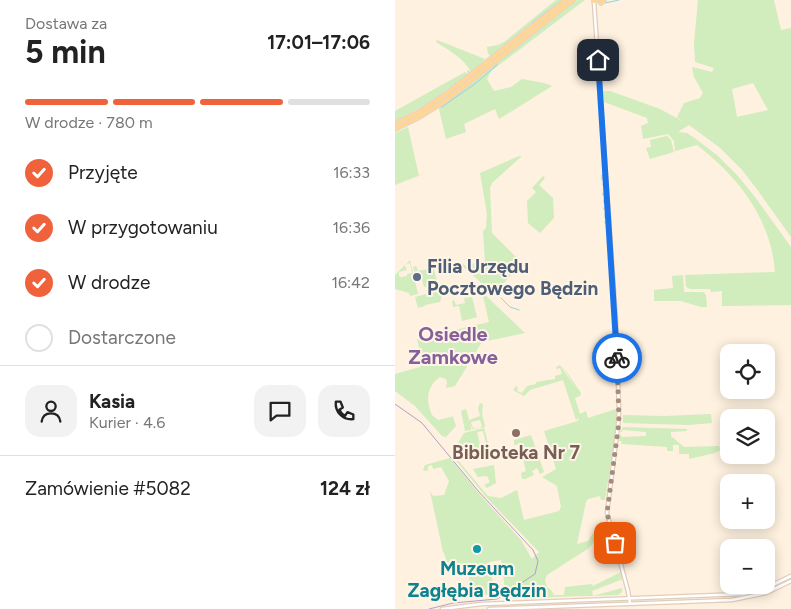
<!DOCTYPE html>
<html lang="pl">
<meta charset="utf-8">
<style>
:root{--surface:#fff;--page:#f2f2f2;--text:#222;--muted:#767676;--line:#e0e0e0;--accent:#f0623c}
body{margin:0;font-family:Figtree,sans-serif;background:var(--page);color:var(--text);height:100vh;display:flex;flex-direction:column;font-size:19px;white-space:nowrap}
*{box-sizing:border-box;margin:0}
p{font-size:16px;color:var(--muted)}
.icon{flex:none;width:28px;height:28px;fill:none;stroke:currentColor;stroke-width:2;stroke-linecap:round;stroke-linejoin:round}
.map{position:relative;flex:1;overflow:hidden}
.panel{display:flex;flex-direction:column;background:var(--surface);width:395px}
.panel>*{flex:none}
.fabs{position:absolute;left:325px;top:344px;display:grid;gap:10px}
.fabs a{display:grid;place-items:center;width:55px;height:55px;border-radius:10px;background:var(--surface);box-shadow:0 2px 12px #0003;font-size:25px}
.pin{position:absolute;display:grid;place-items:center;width:42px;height:42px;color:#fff;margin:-21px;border-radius:10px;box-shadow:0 2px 8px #0006}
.courier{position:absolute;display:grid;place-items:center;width:50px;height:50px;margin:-25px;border:4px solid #1a73e8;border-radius:50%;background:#fff;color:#222;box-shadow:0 1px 6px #0007}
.summary em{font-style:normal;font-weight:700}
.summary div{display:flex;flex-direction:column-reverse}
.summary{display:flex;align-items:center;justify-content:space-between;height:85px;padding:0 25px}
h1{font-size:32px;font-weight:700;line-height:38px}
.bar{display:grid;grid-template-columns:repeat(4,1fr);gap:8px 5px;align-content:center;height:60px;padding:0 25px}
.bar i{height:6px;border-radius:4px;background:var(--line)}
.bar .on{background:var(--accent)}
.bar p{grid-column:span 4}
.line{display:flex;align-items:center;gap:12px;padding:0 25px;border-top:1px solid var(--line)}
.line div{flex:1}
.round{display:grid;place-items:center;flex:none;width:52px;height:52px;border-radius:15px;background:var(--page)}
ol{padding:0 25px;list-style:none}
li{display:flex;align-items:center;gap:15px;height:55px}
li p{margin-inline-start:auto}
li .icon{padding:5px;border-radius:50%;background:var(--accent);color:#fff;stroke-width:4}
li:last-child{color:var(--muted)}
li i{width:28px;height:28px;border:2px solid var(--line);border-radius:50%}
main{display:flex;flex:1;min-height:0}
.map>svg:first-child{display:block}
.green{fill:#d1ecbd;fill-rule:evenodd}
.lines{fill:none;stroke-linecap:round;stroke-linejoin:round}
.stream{stroke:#98d1da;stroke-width:1}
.minor-casing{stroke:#e2cdbb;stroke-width:5}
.major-casing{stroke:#ded6d2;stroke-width:6}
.minor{stroke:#fff;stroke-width:2.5}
.major{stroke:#ffd695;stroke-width:4}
.tram{stroke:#b39ec7;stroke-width:1}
.done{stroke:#a58c7b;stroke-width:5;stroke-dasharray:0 9}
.route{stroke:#1a73e8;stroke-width:6}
.service-dot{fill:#5c6f8a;stroke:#fff5e7;stroke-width:2}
.education-dot{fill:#8d6e63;stroke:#fff5e7;stroke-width:2}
.culture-dot{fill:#0f9aa8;stroke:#fff5e7;stroke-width:2}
.labels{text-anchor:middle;stroke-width:4;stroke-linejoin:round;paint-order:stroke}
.service-label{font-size:19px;font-weight:bold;fill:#4e5e75;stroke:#fff5e7;text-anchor:start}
.education-label{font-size:19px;font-weight:bold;fill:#785e54;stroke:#fff5e7}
.culture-label{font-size:19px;font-weight:bold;fill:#0d838f;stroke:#fff5e7}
.neighbourhood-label{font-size:20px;font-weight:bold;fill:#856099;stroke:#fff5e7}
</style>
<main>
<section class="panel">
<div class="summary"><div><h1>5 min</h1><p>Dostawa za</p></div><em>17:01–17:06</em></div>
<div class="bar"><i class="on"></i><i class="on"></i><i class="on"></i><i></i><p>W drodze · 780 m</p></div>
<ol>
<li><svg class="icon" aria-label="check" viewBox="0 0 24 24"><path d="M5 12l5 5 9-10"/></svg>Przyjęte<p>16:33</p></li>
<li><svg class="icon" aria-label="check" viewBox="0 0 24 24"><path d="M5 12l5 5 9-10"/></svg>W przygotowaniu<p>16:36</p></li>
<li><svg class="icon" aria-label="check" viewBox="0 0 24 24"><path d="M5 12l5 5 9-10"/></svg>W drodze<p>16:42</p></li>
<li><i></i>Dostarczone</li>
</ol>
<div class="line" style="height:90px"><a class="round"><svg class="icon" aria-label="person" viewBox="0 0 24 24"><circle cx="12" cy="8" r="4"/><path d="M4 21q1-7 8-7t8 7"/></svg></a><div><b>Kasia</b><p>Kurier · 4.6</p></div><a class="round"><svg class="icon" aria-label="chat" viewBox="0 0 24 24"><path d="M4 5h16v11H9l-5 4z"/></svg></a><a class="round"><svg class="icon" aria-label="phone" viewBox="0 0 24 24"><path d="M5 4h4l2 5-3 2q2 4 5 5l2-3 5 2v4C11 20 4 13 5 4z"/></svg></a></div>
<div class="line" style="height:65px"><div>Zamówienie #5082</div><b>124 zł</b></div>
</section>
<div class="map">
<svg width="396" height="609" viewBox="0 0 396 609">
<rect width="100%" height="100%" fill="#fef1df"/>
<!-- green -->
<path class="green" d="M161 0H168L96 56 93 54 92 47 103 45 109 42Z
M182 0H190L96 71 92 79 99 91 116 87 127 79 149 83 157 86 104 119 100 109 69 124 71 132 51 139 44 109 45 107Z
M303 0H379L386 30 396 28V237L361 188 347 170 324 147 294 125 283 132 292 133 301 139 323 156 343 176 360 197 396 247V305L327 306V291L316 292 315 289H295L291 287 290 275 380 272C376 218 343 177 302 145L280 151 279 141 273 134 248 139 246 126 253 123 252 118 209 102 208 91H215L265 109 287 121 282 117 289 103 305 98 308 93 299 77 297 67 317 72 319 68 300 62 299 43ZM358 83 373 110 342 117 337 89Z
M42 40 90 59 76 72C69 58 53 50 41 42Z
M70 72 73 74 38 100 0 122V111Z
M13 127 24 176 36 171 0 185V133Z
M272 136 276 140 279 152 255 159 251 148 256 147 255 140Z
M124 156H127L97 183 95 188 97 233 127 263 99 294 65 264 66 262 73 268 79 263 90 262 88 231 91 228 92 214 85 173Z
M148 176 150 178 144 185 158 198 159 218 145 233 133 223 132 201 141 192 137 188Z
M15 260 23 294 15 296 14 293 0 289V275L10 265 12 271 11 270 4 272V276L6 277 12 276V274L17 273 15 263 11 264Z
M37 262 43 284 29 287 25 272 20 273 18 267 21 266 23 271 32 269 31 264Z
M288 275 289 292H308L311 295 312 307H306L286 301H259V290L278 288 277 276Z
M50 289 51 291 47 296 45 302 30 305V306L23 308 20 297 31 294 32 296 35 295V293Z
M88 293 130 333 87 342 60 386 51 388 52 383 51 379 45 377C32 386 30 400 37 415L43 420 60 416 58 417 61 426 51 437 47 436 20 406 0 391V374L25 367 28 363 22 339 94 322 88 296 84 294Z
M77 297 82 317 67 321 64 306 58 307 57 301 59 300 61 305 70 303 69 298Z
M166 364 186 393 185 396 180 398 185 414 191 411 193 418 221 409 222 424 210 500H206L205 496 193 499 191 502 182 544 193 541 198 533 204 536 194 548 152 575 150 580 152 587 156 590 159 595H169L170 587 197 584 198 586 226 572 228 579 197 591 198 596 227 588V592L223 595 130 598 110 590 106 560 94 562 100 594 93 595 88 594 86 597 77 595 68 589H72V591L76 590 72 566 54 570 49 553 48 552 35 491 38 496 49 495 54 481 46 467 38 469 37 465 33 466V470L30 471 28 470 30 465 55 458 86 496 126 540 137 559 144 552 91 497 59 458H61L93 496 106 498 122 490 129 520 164 511 166 507 162 486 147 477 161 469 149 431 183 421 184 417 181 420 168 380 135 390 129 396 118 390 121 386 123 388 122 391 127 393 132 386 141 384V382L160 379V376L167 374 165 368 162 369 161 367 165 365 181 389Z
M85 403 88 404 87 413 90 427 85 428 87 426 85 420 76 422 78 428H84L77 429 75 422 76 430 70 431 66 411 71 409 74 419 70 428 74 420 85 416 83 408Z
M316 414 317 423 293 425 228 423V415L269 416Z
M228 427 292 429V431L276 432V436L289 447 324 446 325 450 320 453 294 459V454H284V445H278V451H272V447L226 444 227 441H224L225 434 227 437 251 436V432L228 430 227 432H225Z
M89 428 93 443 91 444 88 431 82 432 86 448 74 452 68 457 60 448 69 433Z
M136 435 149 472 145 474 142 468 137 471 139 475 130 479H127L126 473 131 471 124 444 119 445V440Z
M99 465 101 483 92 488 89 485 95 482 92 476 83 477 78 469Z"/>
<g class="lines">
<!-- stream -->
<path class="stream" d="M210 3 224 0
M137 23 167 0
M73 71 74 73
M47 107 81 83 102 65
M207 175V180
M208 184V185
M208 193V195
M209 200V203
M209 208V209
M210 214V218
M210 222V223
M106 298 115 307 124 310"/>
<!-- minor casing -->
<g class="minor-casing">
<path id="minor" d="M199 2 221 322 224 411 223 426 212 513 233 591 235 603
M47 609 86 604 348 594 367 590 396 576
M94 609 337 600 371 593 396 581"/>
</g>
<!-- major casing -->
<g class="major-casing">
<path id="major" d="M199 1 202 0
M206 3 209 0
M0 124 24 112 51 94 171 0
M0 129 24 117 50 101 178 0"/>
</g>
<!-- minor -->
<use href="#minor" class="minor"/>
<!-- major -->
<use href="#major" class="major"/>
<!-- tram -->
<path class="tram" d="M0 404 27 423 84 492 138 550 143 561 140 574 102 599 58 603 34 609"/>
</g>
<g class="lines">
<!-- done -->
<path class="done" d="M220 543 212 513 224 422 222 358"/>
<!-- route -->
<path class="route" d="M203 60 222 358"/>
</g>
<!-- markers -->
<circle class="service-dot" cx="22" cy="277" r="5"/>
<circle class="education-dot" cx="121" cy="433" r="5"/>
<circle class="culture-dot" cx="82" cy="549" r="5"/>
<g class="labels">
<!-- service labels -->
<g class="service-label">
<text x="32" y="273">Filia Urzędu<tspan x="32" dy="22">Pocztowego Będzin</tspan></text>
</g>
<!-- education labels -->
<g class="education-label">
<text x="121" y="459">Biblioteka Nr 7</text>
</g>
<!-- culture labels -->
<g class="culture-label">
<text x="82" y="575">Muzeum<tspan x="82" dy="22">Zagłębia Będzin</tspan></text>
</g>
<!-- neighbourhood labels -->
<g class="neighbourhood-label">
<text x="58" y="341">Osiedle<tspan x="58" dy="23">Zamkowe</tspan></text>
</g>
</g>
</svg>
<div class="fabs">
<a><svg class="icon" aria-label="locate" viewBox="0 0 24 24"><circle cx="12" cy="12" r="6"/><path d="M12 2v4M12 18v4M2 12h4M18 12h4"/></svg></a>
<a><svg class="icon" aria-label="layers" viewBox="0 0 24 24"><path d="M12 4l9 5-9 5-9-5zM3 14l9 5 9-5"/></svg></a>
<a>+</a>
<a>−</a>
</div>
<div class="pin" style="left:220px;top:543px;background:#ea580c"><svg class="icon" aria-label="bag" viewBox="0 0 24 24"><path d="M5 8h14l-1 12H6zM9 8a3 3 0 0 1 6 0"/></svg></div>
<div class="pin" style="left:203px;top:60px;background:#1f2937"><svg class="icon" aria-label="home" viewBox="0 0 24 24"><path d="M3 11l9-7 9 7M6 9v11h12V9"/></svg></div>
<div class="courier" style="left:222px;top:358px"><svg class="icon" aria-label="bike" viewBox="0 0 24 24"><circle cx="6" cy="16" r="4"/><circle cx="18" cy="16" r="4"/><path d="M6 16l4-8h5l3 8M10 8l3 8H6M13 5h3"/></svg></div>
</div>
</main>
